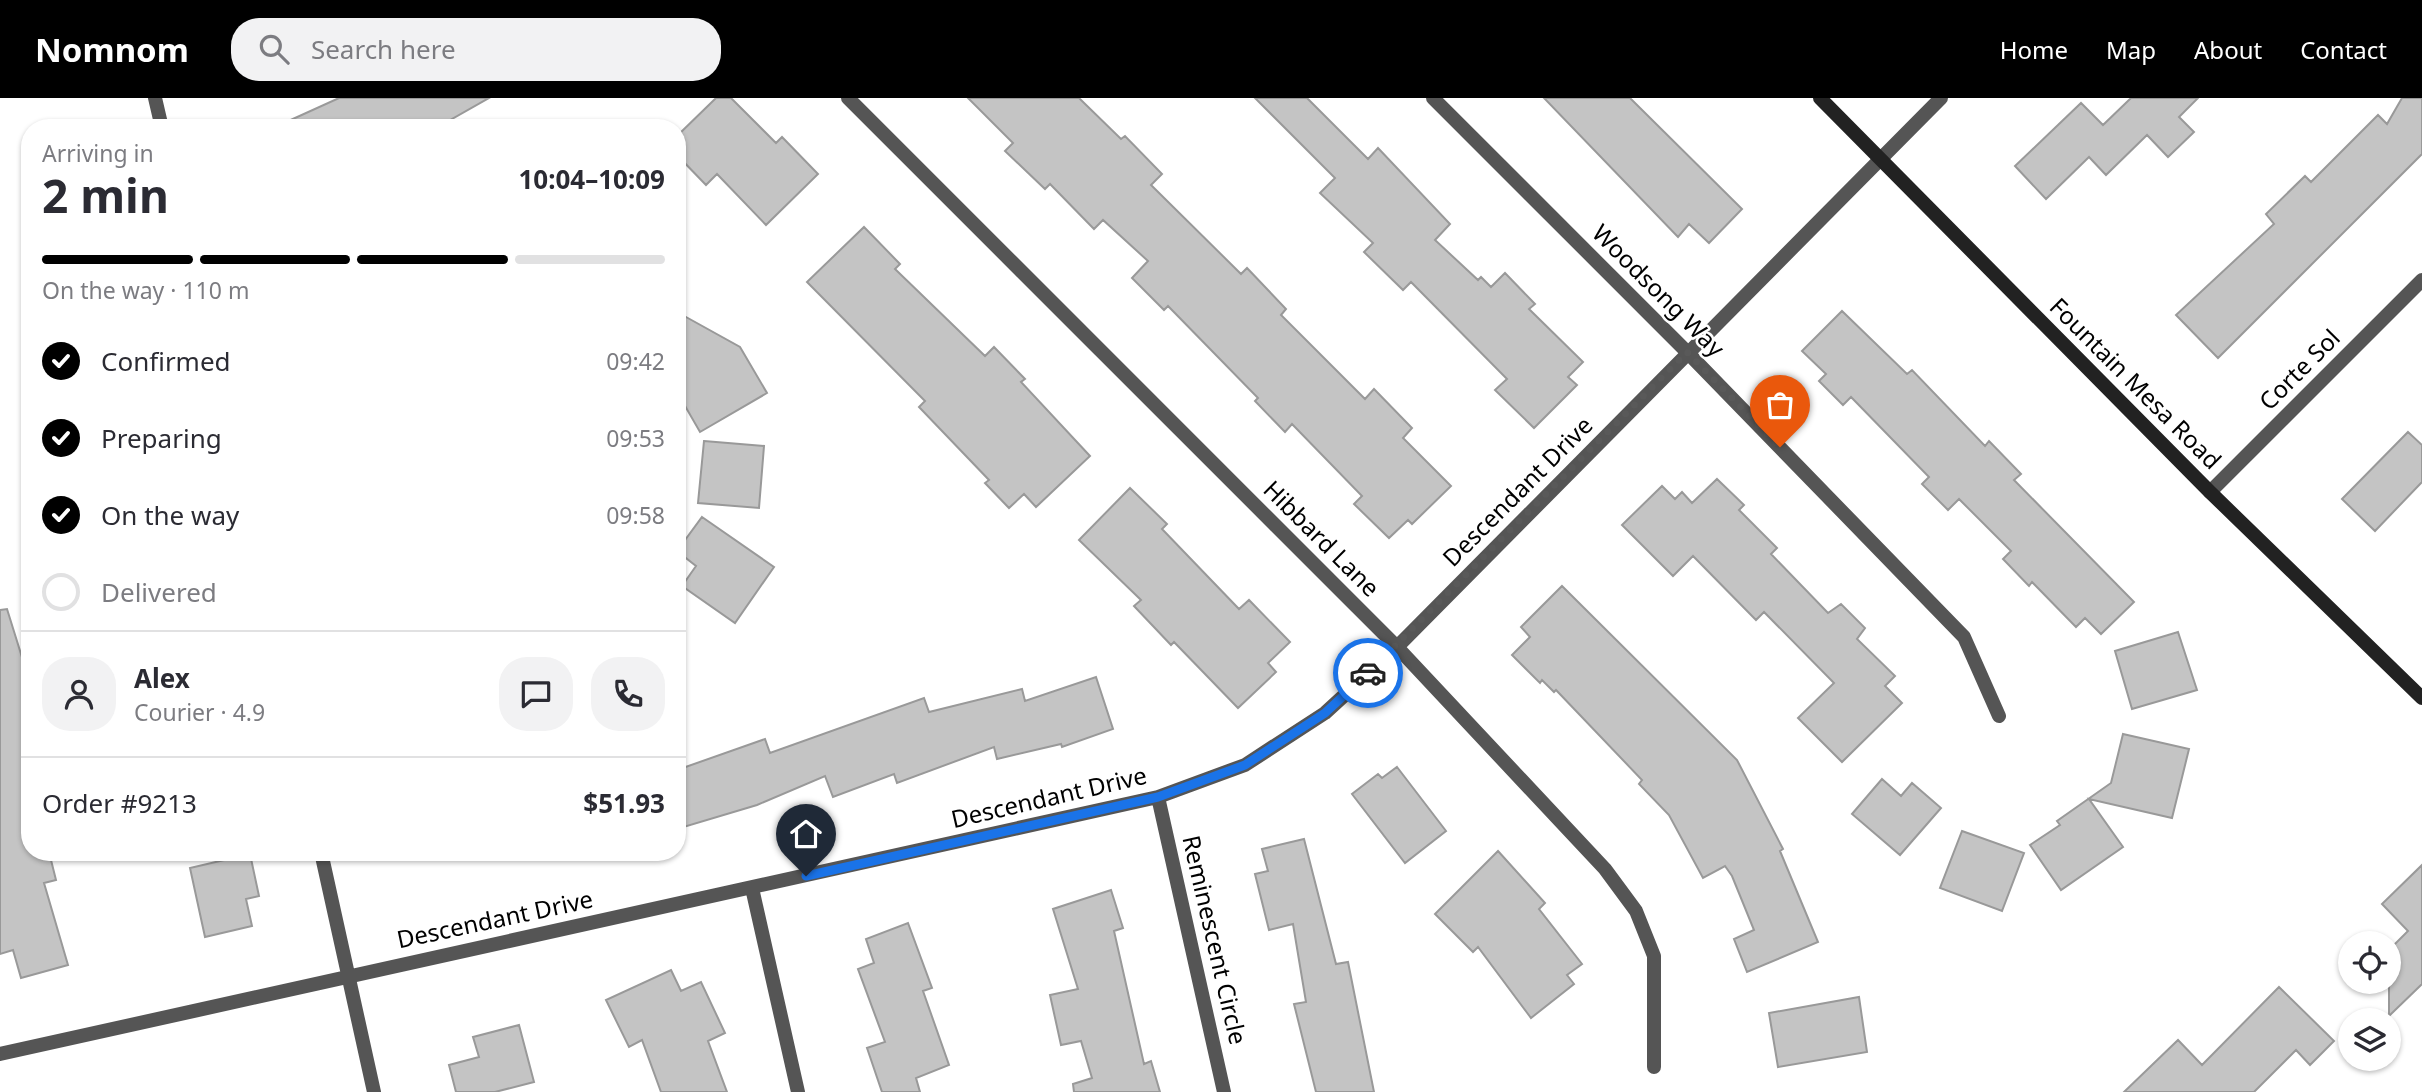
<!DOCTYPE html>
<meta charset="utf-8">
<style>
:root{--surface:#fff;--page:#f2f2f3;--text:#2b2b33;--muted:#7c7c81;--line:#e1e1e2;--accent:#000}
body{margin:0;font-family:"Noto Sans",sans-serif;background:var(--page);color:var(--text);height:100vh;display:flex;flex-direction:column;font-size:26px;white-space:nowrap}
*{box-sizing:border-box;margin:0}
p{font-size:23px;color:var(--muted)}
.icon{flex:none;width:38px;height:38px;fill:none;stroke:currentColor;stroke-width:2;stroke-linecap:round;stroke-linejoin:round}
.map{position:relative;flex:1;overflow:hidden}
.sheet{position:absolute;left:21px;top:21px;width:665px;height:742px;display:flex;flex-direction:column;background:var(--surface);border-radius:28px;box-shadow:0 2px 5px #0004}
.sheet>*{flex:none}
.fabs{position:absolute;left:2338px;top:833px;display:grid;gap:14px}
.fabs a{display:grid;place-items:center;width:63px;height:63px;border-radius:50%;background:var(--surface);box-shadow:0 2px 5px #0004;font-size:35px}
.pin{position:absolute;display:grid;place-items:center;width:60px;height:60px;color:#fff;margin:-72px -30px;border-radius:50% 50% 50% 0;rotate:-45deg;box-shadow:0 0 7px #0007}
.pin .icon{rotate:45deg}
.courier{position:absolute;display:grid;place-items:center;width:70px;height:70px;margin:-35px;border:5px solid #1a73e8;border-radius:50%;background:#fff;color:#222;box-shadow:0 2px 9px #0007}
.head em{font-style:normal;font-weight:700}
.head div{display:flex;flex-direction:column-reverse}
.head{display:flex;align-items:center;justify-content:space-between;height:119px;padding:0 21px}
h1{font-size:46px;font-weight:700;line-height:52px}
.bar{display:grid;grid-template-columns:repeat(4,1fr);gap:10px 7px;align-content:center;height:84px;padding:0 21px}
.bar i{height:9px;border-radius:5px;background:var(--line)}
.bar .selected{background:var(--accent)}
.bar p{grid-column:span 4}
.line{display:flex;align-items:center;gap:18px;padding:0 21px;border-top:2px solid var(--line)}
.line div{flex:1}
.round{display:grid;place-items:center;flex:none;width:74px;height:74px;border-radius:28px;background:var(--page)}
ol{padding:0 21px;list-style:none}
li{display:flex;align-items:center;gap:21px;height:77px}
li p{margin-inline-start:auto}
li .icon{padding:7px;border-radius:50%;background:var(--accent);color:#fff;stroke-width:4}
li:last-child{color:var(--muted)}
li i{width:38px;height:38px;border:4px solid var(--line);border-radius:50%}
header{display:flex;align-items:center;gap:42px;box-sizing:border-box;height:98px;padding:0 35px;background:var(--accent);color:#fff}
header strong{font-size:33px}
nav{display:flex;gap:38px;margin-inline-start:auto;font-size:24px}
.search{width:490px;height:63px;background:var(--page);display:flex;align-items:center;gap:18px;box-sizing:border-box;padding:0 24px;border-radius:28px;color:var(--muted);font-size:26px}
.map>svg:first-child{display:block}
.building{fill:#c4c4c4;stroke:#999;stroke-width:2}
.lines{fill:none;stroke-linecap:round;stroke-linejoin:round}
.street{stroke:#555;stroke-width:14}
.secondary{stroke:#222;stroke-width:14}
.done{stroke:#595959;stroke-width:7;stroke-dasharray:0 12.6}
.route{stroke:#1a73e8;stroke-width:9}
.labels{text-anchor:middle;stroke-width:5;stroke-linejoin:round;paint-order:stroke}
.street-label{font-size:24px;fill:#000;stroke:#fff}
</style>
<header>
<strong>Nomnom</strong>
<div class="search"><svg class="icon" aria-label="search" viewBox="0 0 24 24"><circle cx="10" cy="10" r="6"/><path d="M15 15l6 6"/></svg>Search here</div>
<nav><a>Home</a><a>Map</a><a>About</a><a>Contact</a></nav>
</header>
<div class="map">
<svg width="2422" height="994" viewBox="0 0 2422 994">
<rect width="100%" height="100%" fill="#fff"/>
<!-- building -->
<path class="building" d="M339 0H489L436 30H273Z
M716 0H731L776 45 782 39 818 76 766 127 717 76 706 87 677 57V38Z
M968 0H1079L1121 41 1125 38 1162 76 1151 87 1241 176 1247 170 1286 211 1281 217 1365 301 1374 291 1412 330 1403 340 1451 388 1412 426 1408 422 1389 440 1354 406 1362 398 1292 326 1285 334 1255 303 1258 300 1168 208 1164 212 1132 180 1148 163 1103 122 1094 131 1050 86 1045 91 1005 53 1013 45Z
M1255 0H1307L1368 61 1378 50 1450 126 1435 142 1478 182 1481 179 1491 189 1505 175 1535 206 1529 211 1583 264 1568 279 1577 287 1534 330 1495 292 1507 281 1411 184 1403 192 1364 154 1373 145 1320 95 1335 80Z
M1544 0H1630L1742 111 1709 145 1689 126 1678 139Z
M2131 0H2198L2179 19 2194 34 2168 59 2147 37 2106 77 2089 59 2046 101 2015 68 2081 5 2103 27Z
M2402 0H2422V56L2218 260 2176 217 2274 126 2266 116 2305 78 2311 84 2378 17 2387 26Z
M864 129 900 166 895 171 985 258 994 249 1025 281 1021 284 1090 358 1036 409 1024 396 1009 410 985 385 989 382 919 309 925 303 807 184Z
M1842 213 1907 276 1912 272 1985 348 1989 343 2021 376 2014 382 2134 504 2101 536 2085 520 2076 529 2032 484 2029 488 2003 461 2011 453 1959 401 1948 412 1922 386 1929 379 1851 299 1843 307 1819 283 1826 276 1802 253Z
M677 214 740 249 767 295 700 334 677 294Z
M2408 334 2422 347V384L2375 433 2342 401Z
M704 343 764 348 759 410 698 405Z
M1717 381 1744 407 1739 412 1777 450 1771 456 1828 515 1841 506 1865 530 1857 541 1895 578 1885 588 1902 605 1842 664 1798 620 1834 585 1764 514 1756 522 1693 458 1673 478 1622 427 1662 388 1675 401 1682 394 1692 405Z
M1130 390 1167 426 1162 431 1239 511 1249 502 1290 544 1268 565 1276 574 1238 610 1174 544 1171 547 1134 508 1141 502 1079 442Z
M702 419 774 469 735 525 682 488 696 468 677 453Z
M1562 488 1737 662 1783 751 1780 753 1818 844 1747 874 1734 841 1754 832 1732 778 1725 768 1703 780 1669 717 1639 686 1642 682 1556 592 1554 594 1542 582 1540 585 1512 557 1530 539 1521 529Z
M7 511 30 585V754H49L56 782 44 785 68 867 21 880 13 852 0 856V512Z
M2178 534 2197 592 2132 611 2115 553Z
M1096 579 1113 631 1062 649 1061 646 997 661 994 649 897 685 894 676 833 699 825 678 757 707 677 731V672L765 641 770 655 924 600 929 614 1022 591 1025 603Z
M2123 636 2189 651 2172 720 2089 701 2123 749 2061 792 2030 747 2060 727 2057 723 2111 685Z
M1397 669 1446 733 1405 765 1352 696 1378 676 1382 680Z
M1882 681 1901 698 1912 685 1941 710 1900 757 1852 716Z
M1962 733 2024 755 2002 813 1940 790Z
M1304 741 1336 866 1348 864 1374 994H1316L1294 906 1306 904 1293 826 1269 832 1255 776 1268 773 1262 751Z
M1498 753 1545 805 1539 811 1582 866 1567 877 1574 886 1531 920 1478 849 1473 854 1435 816Z
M250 756 259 798 246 801 252 828 205 839 190 770Z
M2422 767V886L2389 918V852L2408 833 2382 806Z
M1111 792 1123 830 1114 833 1144 966 1151 963 1160 994H1074L1073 986 1092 980 1081 943 1061 947 1050 897 1078 891 1053 811Z
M908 825 932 890 923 893 949 967 916 980 920 994H882L867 950 885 944 858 871 874 865 866 841Z
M671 872 681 893 701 884 725 935 708 943 727 994H661L642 942 629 949 606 902Z
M2279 889 2334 943 2310 967 2296 952 2254 994H2124L2178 942 2202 967Z
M1859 899 1867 954 1778 969 1769 915Z
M519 927 534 984 495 994H456L449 967 479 959 473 939Z"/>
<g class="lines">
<!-- street -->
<path class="street" d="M155 0 162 30
M848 0 1397 549 1605 771 1636 813 1654 858V969
M1433 0 1687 254 1964 539 1999 618
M2210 394 2422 182
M1158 699 1224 994
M321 754 374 994
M752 790 798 994
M0 956 1158 699 1245 667 1325 615 1397 549 1941 0"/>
<!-- secondary -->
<path class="secondary" d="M1820 0 2210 394 2422 600"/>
</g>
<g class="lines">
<!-- done -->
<path class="done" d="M1368 575 1687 254 1780 349"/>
<!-- route -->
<path class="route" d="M806 778 1158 699 1245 667 1325 615 1368 575"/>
</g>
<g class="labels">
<!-- street labels -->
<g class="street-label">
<text transform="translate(1658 193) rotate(45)" y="8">Woodsong Way</text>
<text transform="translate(2300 272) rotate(-45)" y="8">Corte Sol</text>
<text transform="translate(2135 286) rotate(45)" y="8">Fountain Mesa Road</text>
<text transform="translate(1518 394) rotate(-45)" y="8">Descendant Drive</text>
<text transform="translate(1321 441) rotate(45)" y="8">Hibbard Lane</text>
<text transform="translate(1049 700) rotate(-13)" y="8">Descendant Drive</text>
<text transform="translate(495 822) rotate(-12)" y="8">Descendant Drive</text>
<text transform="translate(1214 842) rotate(77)" y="8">Reminescent Circle</text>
</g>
</g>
</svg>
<div class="fabs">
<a><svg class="icon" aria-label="locate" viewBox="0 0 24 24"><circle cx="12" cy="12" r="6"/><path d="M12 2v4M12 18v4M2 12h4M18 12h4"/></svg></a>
<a><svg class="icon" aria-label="layers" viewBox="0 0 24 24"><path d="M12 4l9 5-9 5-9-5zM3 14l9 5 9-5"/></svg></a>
</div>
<div class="pin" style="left:1780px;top:349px;background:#ea580c"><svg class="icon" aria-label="bag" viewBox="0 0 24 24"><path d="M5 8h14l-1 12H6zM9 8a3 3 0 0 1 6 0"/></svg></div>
<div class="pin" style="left:806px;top:778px;background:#1f2937"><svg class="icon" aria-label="home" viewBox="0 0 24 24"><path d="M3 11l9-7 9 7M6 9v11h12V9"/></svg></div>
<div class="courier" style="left:1368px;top:575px"><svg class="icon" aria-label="car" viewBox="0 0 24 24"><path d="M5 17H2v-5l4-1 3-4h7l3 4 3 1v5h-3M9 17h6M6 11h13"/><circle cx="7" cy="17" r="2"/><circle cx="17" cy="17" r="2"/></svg></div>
<section class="sheet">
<div class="head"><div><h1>2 min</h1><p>Arriving in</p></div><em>10:04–10:09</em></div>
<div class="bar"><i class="selected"></i><i class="selected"></i><i class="selected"></i><i></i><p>On the way · 110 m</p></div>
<ol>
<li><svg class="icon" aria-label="check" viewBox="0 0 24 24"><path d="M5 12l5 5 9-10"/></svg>Confirmed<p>09:42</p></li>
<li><svg class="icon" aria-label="check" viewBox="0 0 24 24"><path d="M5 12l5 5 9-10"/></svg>Preparing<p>09:53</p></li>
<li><svg class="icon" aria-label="check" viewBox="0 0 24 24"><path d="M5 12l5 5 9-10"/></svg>On the way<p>09:58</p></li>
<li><i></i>Delivered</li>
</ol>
<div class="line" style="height:126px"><a class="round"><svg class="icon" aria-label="person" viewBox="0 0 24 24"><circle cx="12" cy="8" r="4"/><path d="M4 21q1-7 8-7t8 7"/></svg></a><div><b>Alex</b><p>Courier · 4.9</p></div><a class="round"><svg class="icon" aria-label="chat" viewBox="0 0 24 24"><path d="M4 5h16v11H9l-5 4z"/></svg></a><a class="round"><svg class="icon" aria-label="phone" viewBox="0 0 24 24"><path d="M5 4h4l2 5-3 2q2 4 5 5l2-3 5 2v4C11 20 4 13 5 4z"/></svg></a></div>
<div class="line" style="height:91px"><div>Order #9213</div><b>$51.93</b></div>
</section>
</div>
